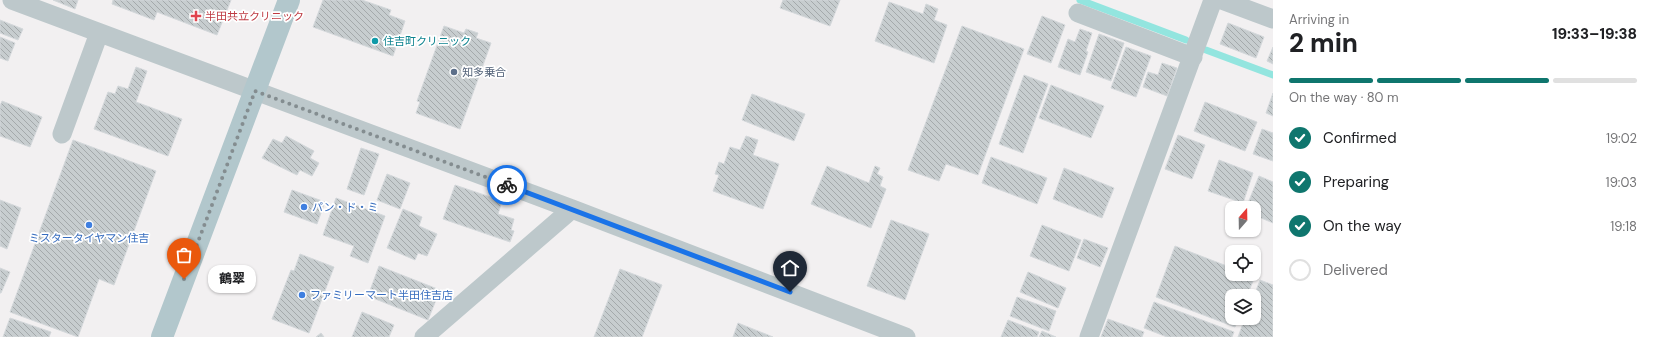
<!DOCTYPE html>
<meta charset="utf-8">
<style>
:root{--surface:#fff;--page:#f6f6f6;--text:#202124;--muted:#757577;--line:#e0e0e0;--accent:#0f766e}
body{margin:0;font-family:"DM Sans","Noto Sans JP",sans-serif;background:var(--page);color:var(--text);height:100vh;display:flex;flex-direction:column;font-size:15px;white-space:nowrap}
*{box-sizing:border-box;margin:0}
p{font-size:13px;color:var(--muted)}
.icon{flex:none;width:22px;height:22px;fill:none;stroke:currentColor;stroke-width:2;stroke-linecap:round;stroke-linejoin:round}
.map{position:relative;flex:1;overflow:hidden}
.side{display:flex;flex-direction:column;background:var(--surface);width:380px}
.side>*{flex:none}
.needle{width:26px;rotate:20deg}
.fabs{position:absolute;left:1225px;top:201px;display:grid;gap:8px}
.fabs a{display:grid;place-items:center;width:36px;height:36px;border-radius:8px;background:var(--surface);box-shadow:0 1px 3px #0004;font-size:20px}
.pin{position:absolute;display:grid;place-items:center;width:34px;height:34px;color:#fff;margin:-41px -17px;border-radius:50% 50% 50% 0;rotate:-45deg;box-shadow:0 0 4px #0007}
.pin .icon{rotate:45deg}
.courier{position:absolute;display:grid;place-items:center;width:40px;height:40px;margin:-20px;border:3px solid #1a73e8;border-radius:50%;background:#fff;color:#222;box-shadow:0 1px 5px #0007}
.bubble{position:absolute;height:28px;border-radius:12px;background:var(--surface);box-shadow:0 1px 3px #0004;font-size:13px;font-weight:800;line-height:28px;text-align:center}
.summary em{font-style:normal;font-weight:800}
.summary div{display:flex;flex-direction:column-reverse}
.summary{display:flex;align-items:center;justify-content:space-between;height:68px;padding:0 16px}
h1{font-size:26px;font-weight:800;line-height:30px}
.bar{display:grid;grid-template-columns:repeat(4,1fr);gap:6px 4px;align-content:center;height:48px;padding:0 16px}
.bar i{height:5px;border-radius:3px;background:var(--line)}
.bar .current{background:var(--accent)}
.bar p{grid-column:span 4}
ol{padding:0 16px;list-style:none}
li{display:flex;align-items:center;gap:12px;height:44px}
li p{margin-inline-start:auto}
li .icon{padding:4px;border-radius:50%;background:var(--accent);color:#fff;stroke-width:4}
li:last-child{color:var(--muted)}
li i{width:22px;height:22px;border:2px solid var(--line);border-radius:50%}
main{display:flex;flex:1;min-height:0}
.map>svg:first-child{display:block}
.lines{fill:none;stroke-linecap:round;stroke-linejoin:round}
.stream{stroke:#93e5df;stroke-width:7}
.building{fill:url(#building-back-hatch);stroke:#d4d8db}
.street{stroke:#bdc8cb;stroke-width:19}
.primary{stroke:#b2c7cc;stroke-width:22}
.done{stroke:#848d90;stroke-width:4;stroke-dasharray:0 7.2}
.route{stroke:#1a73e8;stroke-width:5}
.health-dot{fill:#e0444e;stroke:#fff;stroke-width:1.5}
.culture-dot{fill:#0f9aa8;stroke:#fff;stroke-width:1.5}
.service-dot{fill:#5c6f8a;stroke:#fff;stroke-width:1.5}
.shop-dot{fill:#3f7fe0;stroke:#fff;stroke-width:1.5}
.labels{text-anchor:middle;stroke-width:3.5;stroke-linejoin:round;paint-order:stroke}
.health-label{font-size:11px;fill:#be3a42;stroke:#fff;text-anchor:start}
.culture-label{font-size:11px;fill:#0d838f;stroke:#fff;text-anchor:start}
.service-label{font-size:11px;fill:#4e5e75;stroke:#fff;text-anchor:start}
.shop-label{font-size:11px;fill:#366cbe;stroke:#fff;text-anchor:start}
</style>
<main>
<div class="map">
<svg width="1273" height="337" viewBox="0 0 1273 337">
<defs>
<pattern id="building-back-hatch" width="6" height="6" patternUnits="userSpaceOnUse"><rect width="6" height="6" fill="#c7cdcf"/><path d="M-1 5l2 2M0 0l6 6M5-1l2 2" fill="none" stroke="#a4a9ab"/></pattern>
</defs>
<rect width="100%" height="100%" fill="#f2f0f1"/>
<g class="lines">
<!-- stream -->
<path class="stream" d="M1080 0 1186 40
M1206 50 1273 75"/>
</g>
<!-- building -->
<path class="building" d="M53 0H78L75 9Z
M113 0H231L217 35 157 12 154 20 112 4Z
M323 0H362L391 10 389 15 405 21 393 56 313 27Z
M783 0H840L830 26 780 8Z
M889 2 923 14 926 4 938 9 934 20 947 25 934 63 875 41Z
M1042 16 1065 25 1051 63 1027 54Z
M0 20 23 29 18 40 0 33Z
M1228 23 1264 37 1256 58 1220 44Z
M444 26 464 33 466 29 478 33 476 38 491 43 460 129 416 113 420 102 417 101Z
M962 26 1024 49 978 175 946 164 939 181 908 170Z
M1080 29 1092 33 1086 51 1088 52 1080 75 1058 67 1068 39 1075 42Z
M1099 34 1124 43 1111 81 1086 72Z
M0 37 15 43 8 61 0 58Z
M1126 47 1151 56 1136 97 1111 88Z
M1273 47V64L1267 61Z
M1162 63 1177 68 1167 96 1143 87 1148 72 1158 75Z
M136 67 147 71 136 102 182 119 168 156 94 129 108 92 115 94 118 86 128 89Z
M1024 75 1048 84 1023 153 999 144Z
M1051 85 1104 106 1091 138 1039 118Z
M1273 93V116L1266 113Z
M752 94 805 114 794 141 742 120Z
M2 101 42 117 30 147 0 136V106Z
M1205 102 1257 122 1245 151 1194 131Z
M1262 129 1273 133V161L1253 154Z
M1178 135 1205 145 1192 179 1165 169Z
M286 136 314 151 310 158 319 163 312 176 300 170 297 175 262 158 273 139 282 143Z
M746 136 758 140 753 155 779 164 763 209 713 191 719 175 715 174 719 162 724 164 730 147 740 150Z
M73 140 156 171 114 285 99 279 78 337 10 312Z
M361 148 379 154 364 195 347 189Z
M991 157 1047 178 1037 204 982 183Z
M1219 160 1253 173 1243 203 1208 191Z
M827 166 869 183 875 166 880 168 877 174 883 177 880 186 886 189 871 228 811 204Z
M1064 168 1114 188 1102 218 1053 199Z
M387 174 410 183 400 209 377 200Z
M1259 176 1273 182V223L1254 215V208H1246Z
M455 185 502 201 498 214 514 219 511 230 514 231 510 242 443 219Z
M292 190 325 202 317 224 284 212Z
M336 198 385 216 368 263 350 256 354 246 323 235Z
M0 200 21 208 7 249 0 246Z
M403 209 422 217 419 226 437 234 427 256 418 253 415 260 387 248Z
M891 220 929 234 905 300 867 286Z
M1042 225 1081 240 1069 271 1030 256Z
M1084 239 1108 248 1100 267 1077 258Z
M1175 246 1232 268V274H1249L1255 276 1247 296H1232V318H1239L1235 327 1156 297Z
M300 254 334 267 309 333 272 319 291 270 294 271Z
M379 266 440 290 428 320 368 296Z
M0 268 10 272 1 293H0Z
M620 269 662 285 642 337H594Z
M1028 272 1066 288 1058 308 1020 292Z
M1260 280 1273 285V337H1238L1245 318H1254V296Z
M1017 297 1056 311 1049 331 1010 316Z
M1154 302 1234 332 1232 337H1167L1144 328Z
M362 312 394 325 389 337H352Z
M10 318 51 332 49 337H3Z
M1108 319 1144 332 1142 337H1101Z
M1008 320 1039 332 1037 337H1001Z
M738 323 773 337H733Z
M1042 331 1056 337H1039Z
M321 333 324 337H316Z"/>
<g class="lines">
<!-- street -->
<path class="street" d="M12 0 572 209 906 337
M1222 0 1273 19
M1078 13 1193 57
M62 134 99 33
M424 337 572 209
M1089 337 1213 0"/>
<!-- primary -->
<path class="primary" d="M162 337 289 0"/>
</g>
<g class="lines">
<!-- done -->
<path class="done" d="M184 279 255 91 507 185"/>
<!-- route -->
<path class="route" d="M507 185 790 292"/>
</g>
<!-- markers -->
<path class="health-dot" d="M194 10h4v4h4v4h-4v4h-4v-4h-4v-4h4z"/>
<circle class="culture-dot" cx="375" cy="41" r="4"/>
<circle class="service-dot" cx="454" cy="72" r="4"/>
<g class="shop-dot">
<circle cx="304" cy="207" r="4"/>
<circle cx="89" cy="225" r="4"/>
<circle cx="302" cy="295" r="4"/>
</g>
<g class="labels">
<!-- health labels -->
<g class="health-label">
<text x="205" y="20">半田共立クリニック</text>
</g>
<!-- culture labels -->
<g class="culture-label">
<text x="383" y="45">住吉町クリニック</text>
</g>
<!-- service labels -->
<g class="service-label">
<text x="462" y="76">知多乗合</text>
</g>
<!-- shop labels -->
<g class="shop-label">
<text x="312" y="211">パン・ド・ミ</text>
<text x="89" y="242" text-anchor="middle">ミスタータイヤマン住吉</text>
<text x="310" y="299">ファミリーマート半田住吉店</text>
</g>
</g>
</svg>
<div class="fabs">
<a><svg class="needle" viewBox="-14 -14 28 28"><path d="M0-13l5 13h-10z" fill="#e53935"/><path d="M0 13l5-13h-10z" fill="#757577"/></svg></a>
<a><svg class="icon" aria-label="locate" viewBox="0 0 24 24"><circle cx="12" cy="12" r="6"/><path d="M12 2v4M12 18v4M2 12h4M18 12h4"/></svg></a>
<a><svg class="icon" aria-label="layers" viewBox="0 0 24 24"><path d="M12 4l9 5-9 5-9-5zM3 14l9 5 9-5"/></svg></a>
</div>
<div class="pin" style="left:184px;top:279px;background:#ea580c"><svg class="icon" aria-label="bag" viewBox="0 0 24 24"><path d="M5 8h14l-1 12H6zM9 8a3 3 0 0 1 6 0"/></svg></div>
<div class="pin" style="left:790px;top:292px;background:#1f2937"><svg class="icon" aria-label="home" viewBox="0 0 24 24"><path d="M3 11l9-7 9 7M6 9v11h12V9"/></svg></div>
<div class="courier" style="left:507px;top:185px"><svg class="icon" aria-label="bike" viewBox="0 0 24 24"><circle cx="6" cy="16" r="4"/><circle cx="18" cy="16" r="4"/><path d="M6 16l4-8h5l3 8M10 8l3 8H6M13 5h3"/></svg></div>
<div class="bubble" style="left:208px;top:265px;width:48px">鶴翠</div>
</div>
<section class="side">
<div class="summary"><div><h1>2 min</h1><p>Arriving in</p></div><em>19:33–19:38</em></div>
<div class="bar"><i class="current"></i><i class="current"></i><i class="current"></i><i></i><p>On the way · 80 m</p></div>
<ol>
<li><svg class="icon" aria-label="check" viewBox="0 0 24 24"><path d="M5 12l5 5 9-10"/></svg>Confirmed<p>19:02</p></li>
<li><svg class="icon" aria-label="check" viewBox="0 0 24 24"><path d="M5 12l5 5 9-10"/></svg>Preparing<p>19:03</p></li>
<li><svg class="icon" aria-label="check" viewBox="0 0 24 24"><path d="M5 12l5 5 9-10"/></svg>On the way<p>19:18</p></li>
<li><i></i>Delivered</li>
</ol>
</section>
</main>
